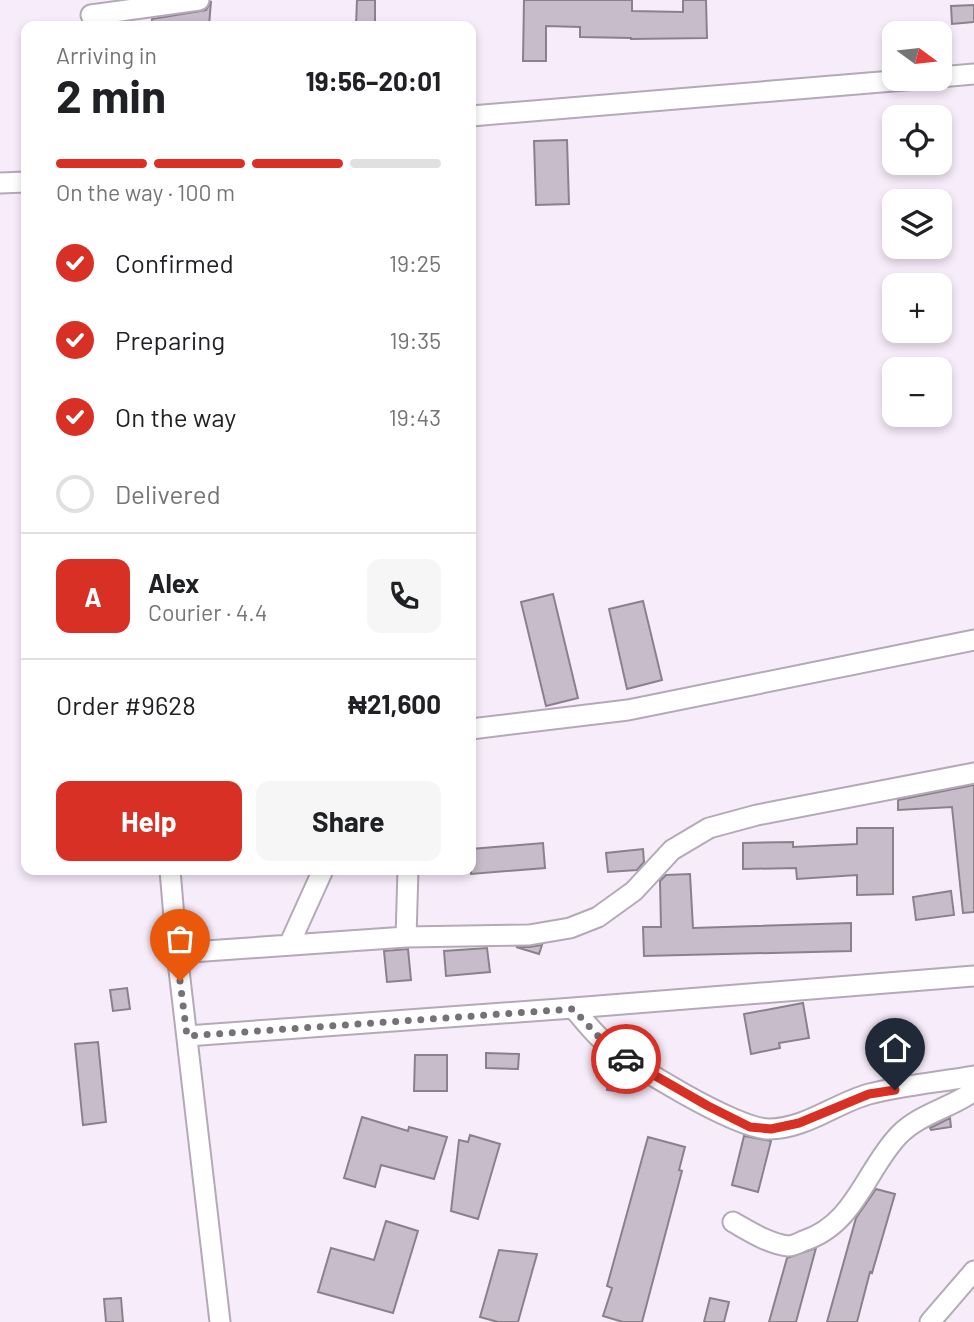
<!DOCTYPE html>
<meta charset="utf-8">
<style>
:root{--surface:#fff;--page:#f6f6f6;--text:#202124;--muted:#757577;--line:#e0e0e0;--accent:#d93025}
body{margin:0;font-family:Barlow,sans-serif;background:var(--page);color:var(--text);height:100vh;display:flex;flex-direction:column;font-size:26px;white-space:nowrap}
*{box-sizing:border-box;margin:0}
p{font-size:23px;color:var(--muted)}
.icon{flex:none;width:38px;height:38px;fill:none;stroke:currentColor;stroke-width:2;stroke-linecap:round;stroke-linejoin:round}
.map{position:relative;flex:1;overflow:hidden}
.drawer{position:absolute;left:21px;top:21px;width:455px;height:854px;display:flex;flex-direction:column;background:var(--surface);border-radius:14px;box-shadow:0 4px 10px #0003}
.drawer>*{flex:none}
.needle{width:46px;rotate:105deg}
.buttons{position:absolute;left:882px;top:21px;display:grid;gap:14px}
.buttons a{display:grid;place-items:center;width:70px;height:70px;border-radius:14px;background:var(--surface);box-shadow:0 4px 10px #0003;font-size:35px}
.pin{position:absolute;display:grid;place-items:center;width:60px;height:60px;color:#fff;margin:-72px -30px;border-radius:50% 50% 50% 0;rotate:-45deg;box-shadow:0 0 7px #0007}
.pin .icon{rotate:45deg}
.courier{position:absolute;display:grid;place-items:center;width:70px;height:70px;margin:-35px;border:5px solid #d93025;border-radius:50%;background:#fff;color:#222;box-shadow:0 2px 9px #0007}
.head em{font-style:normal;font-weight:700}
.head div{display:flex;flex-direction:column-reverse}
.head{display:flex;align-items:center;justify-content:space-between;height:119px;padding:0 35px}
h1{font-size:46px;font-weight:700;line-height:52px}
.bar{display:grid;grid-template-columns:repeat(4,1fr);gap:10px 7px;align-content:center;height:84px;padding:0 35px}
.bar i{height:9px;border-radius:5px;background:var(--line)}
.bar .on{background:var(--accent)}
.bar p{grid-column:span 4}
.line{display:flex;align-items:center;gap:18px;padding:0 35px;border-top:2px solid var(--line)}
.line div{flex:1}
.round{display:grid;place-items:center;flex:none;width:74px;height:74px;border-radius:14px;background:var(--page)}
ol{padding:0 35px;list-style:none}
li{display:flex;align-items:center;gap:21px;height:77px}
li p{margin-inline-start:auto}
li .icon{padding:7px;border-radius:50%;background:var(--accent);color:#fff;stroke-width:4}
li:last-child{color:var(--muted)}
li i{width:38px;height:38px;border:4px solid var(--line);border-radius:50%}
.primary-button{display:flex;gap:14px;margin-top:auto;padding:14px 35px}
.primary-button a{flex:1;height:80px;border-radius:14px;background:var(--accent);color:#fff;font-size:28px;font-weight:700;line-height:80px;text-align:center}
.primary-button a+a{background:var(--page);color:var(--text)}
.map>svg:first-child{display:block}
.building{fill:#c7bcc9;stroke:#8b818d;stroke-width:2}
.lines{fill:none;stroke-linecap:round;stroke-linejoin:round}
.street-casing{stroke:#b4a9b6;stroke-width:23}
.street{stroke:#fff;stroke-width:19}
.done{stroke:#767078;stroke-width:7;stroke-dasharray:0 12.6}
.route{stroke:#d93025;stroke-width:9}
</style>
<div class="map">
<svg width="974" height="1322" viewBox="0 0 974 1322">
<rect width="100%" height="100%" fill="#f7ecfa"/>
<!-- building -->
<path class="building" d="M357 0H375V26H356Z
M524 0H632V11L683 12V0H706L707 38 631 39V38L580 37V27L546 26V61H523Z
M211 1 209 26H152V19L206 10Z
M974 5V22L952 24 951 6Z
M567 140 569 204 536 205 534 141Z
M553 594 578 698 546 706 521 602Z
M643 601 662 680 627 689 609 609Z
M974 785V912L963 913 952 807 898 810V800Z
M857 828H893V894L857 895V875L797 879 796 868 743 869V843L793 842V847L857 844Z
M543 843 545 868 471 874V849Z
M643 849 644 862 637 870 608 872 606 853Z
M690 874 693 928 851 923V951L644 956 643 927H661L660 881 666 875Z
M951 891 954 915 916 920 913 897Z
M542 945 539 954 516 947H529Z
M487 948 490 972 446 976 444 951Z
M408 949 411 980 387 982 384 951Z
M127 988 130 1009 113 1011 110 990Z
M803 1003 809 1038 779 1043 780 1048 751 1054 744 1014Z
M98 1042 106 1122 83 1125 75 1044Z
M486 1053 519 1054 518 1069 486 1068Z
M415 1055H447V1091H414Z
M610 1074 632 1077 630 1093 607 1090Z
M362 1117 408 1131 409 1127 447 1137 434 1179 381 1165 375 1187 344 1178Z
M950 1118 951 1127 931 1130 930 1128Z
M470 1135 500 1144 478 1219 451 1211 459 1140 468 1142Z
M744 1136 771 1141 758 1192 732 1185Z
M648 1137 685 1147 679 1170 682 1171 642 1322H623L603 1316 612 1288 607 1286Z
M876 1189 895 1194 872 1273 870 1272 857 1322H827L856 1218Z
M386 1221 418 1231 393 1313 318 1292 331 1248 374 1260Z
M816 1248 796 1322H769L787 1258Z
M499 1250 537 1254 518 1322H498L480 1317Z
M121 1298 123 1322H106L104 1299Z
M710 1298 729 1302 724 1322H704Z"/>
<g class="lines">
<!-- street casing -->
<g class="street-casing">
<path id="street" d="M91 15 199 0
M940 77 974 74
M471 116 917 79
M0 183 26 182
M471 729 628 710 974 640
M170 870 177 953 220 1322
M406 937 408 870
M289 945 323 870
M177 953 406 937 529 935 570 928 598 917 634 891 672 850 709 828 757 815 974 773
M573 1008C583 1019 592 1031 602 1040 629 1064 736 1129 769 1129 805 1129 836 1103 869 1094 903 1085 940 1082 974 1076
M187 1036 573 1008 974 976
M733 1222C749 1231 769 1244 788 1246 792 1246 799 1243 803 1241 855 1225 866 1169 899 1135 919 1114 951 1108 974 1091
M930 1322 974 1271"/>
</g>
<!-- street -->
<use href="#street" class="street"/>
</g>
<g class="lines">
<!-- done -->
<path class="done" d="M180 981 187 1036 573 1009 600 1038 626 1059"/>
<!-- route -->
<path class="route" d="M626 1059 708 1106 750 1127 771 1129 799 1123 869 1094 895 1090"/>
</g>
</svg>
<div class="buttons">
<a><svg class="needle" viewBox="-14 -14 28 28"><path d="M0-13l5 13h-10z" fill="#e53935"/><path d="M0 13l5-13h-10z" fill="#757577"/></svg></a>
<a><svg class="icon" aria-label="locate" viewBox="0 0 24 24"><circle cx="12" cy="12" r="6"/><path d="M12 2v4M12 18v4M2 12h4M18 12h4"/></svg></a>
<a><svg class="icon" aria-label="layers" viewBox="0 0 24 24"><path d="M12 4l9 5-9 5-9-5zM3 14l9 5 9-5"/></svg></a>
<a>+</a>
<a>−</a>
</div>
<div class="pin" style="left:180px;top:981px;background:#ea580c"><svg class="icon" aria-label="bag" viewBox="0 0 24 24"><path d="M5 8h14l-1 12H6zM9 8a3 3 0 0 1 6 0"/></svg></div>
<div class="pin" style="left:895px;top:1090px;background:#1f2937"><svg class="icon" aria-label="home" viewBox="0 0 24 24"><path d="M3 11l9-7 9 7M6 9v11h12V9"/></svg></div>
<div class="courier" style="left:626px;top:1059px"><svg class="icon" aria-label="car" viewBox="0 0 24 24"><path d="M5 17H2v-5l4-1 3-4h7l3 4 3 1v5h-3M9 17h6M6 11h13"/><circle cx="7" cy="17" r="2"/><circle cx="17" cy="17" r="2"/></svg></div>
<section class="drawer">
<div class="head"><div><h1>2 min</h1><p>Arriving in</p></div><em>19:56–20:01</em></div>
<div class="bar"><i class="on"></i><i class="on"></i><i class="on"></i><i></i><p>On the way · 100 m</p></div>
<ol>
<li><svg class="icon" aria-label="check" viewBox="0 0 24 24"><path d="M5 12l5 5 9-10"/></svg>Confirmed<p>19:25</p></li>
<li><svg class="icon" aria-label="check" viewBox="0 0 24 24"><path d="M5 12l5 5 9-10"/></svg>Preparing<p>19:35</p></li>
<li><svg class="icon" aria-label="check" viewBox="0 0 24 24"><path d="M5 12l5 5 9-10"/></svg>On the way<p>19:43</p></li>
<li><i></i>Delivered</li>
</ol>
<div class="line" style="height:126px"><b class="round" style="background:var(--accent);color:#fff">A</b><div><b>Alex</b><p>Courier · 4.4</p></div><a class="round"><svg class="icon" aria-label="phone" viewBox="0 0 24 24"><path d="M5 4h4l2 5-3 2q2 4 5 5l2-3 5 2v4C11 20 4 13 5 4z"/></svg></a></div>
<div class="line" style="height:91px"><div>Order #9628</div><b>₦21,600</b></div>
<div class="primary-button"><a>Help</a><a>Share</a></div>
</section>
</div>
